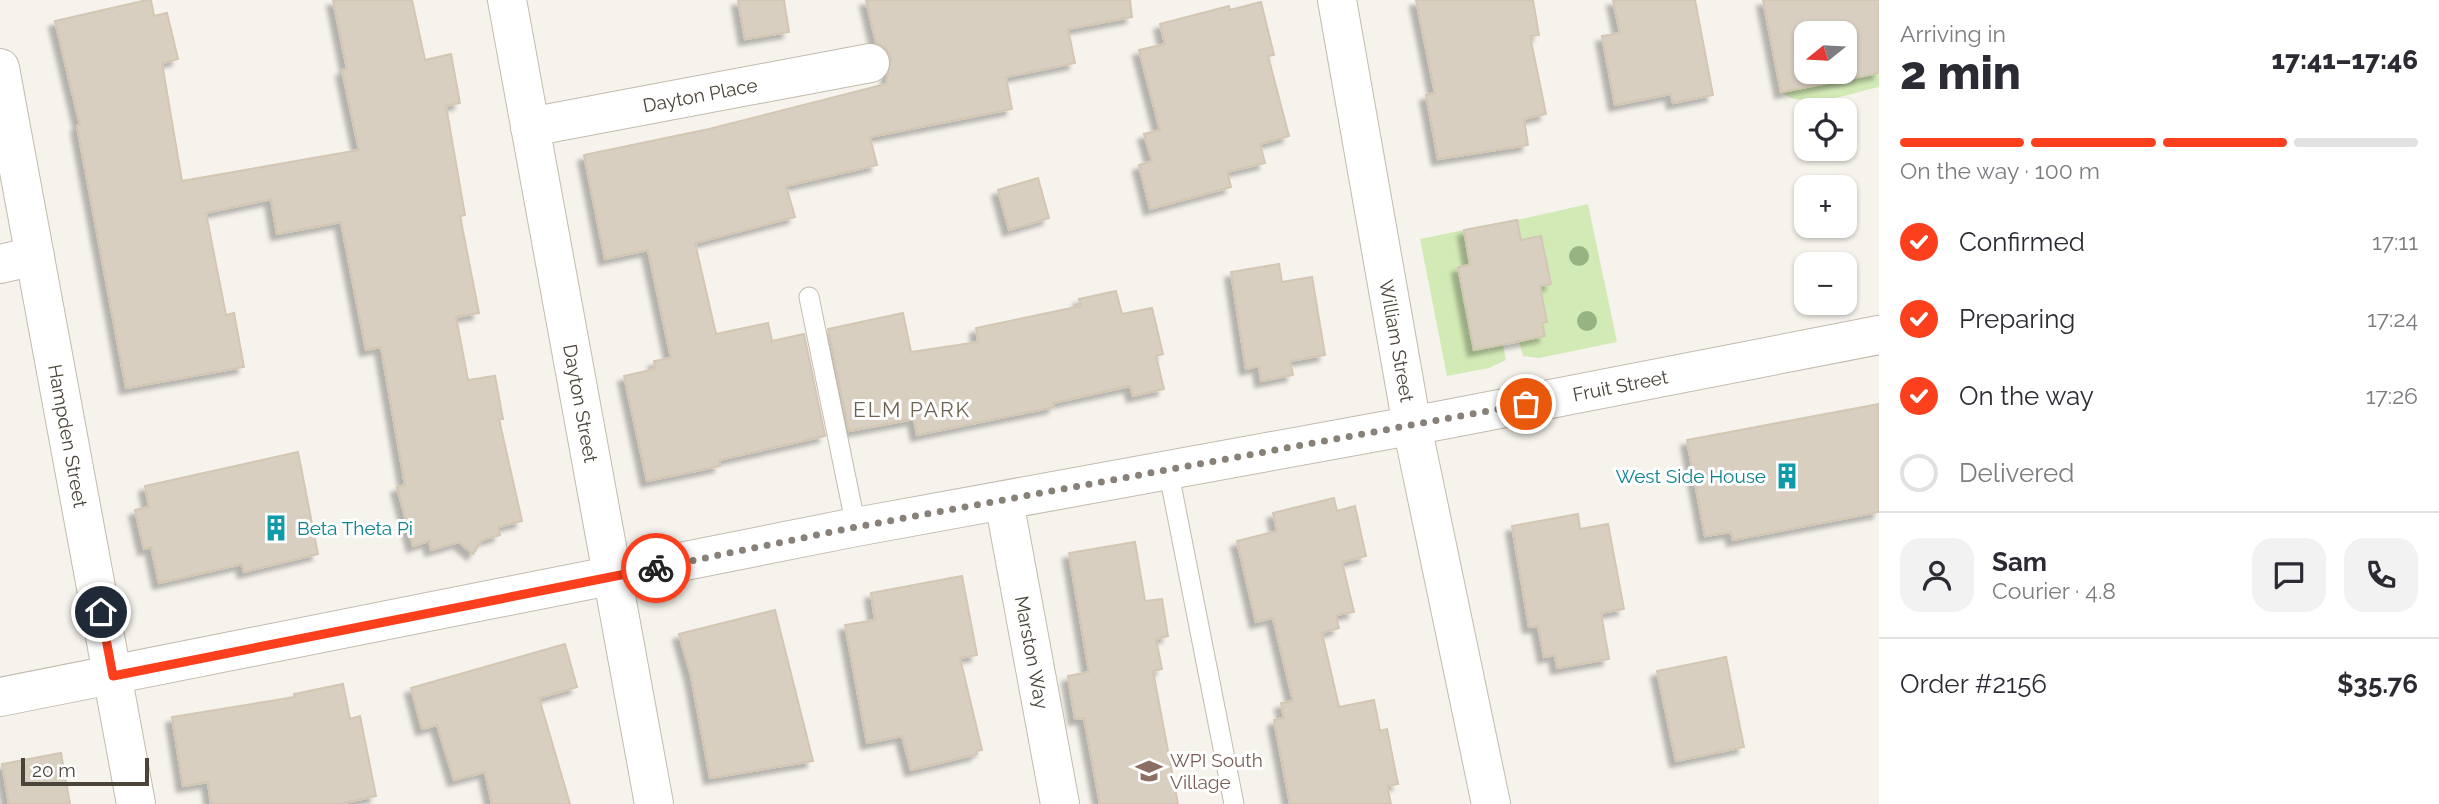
<!DOCTYPE html>
<meta charset="utf-8">
<style>
:root{--surface:#fff;--page:#f2f2f3;--text:#2b2b33;--muted:#7c7c81;--line:#e1e1e2;--accent:#fc3f1d}
body{margin:0;font-family:Raleway,sans-serif;background:var(--page);color:var(--text);height:100vh;display:flex;flex-direction:column;font-size:26px;white-space:nowrap}
*{box-sizing:border-box;margin:0}
p{font-size:23px;color:var(--muted)}
.icon{flex:none;width:38px;height:38px;fill:none;stroke:currentColor;stroke-width:2;stroke-linecap:round;stroke-linejoin:round}
.map{position:relative;flex:1;overflow:hidden}
.details{display:flex;flex-direction:column;background:var(--surface);width:560px}
.details>*{flex:none}
.needle{width:46px;rotate:252deg}
.controls{position:absolute;left:1794px;top:21px;display:grid;gap:14px}
.controls a{display:grid;place-items:center;width:63px;height:63px;border-radius:14px;background:var(--surface);box-shadow:0 2px 5px #0004;font-size:35px}
.scale{position:absolute;left:21px;bottom:18px;width:128px;box-sizing:border-box;padding-left:7px;border:4px solid #4b4439;border-top:0;font-size:19px;line-height:24px;white-space:nowrap;color:#4b4439;-webkit-text-stroke:5px #fff;paint-order:stroke}
.pin{position:absolute;display:grid;place-items:center;width:60px;height:60px;color:#fff;margin:-30px;border:4px solid #fff;border-radius:50%;box-shadow:0 2px 7px #0007}
.courier{position:absolute;display:grid;place-items:center;width:70px;height:70px;margin:-35px;border:5px solid #fc3f1d;border-radius:50%;background:#fff;color:#222;box-shadow:0 2px 9px #0007}
.head em{font-style:normal;font-weight:800}
.head div{display:flex;flex-direction:column-reverse}
.head{display:flex;align-items:center;justify-content:space-between;height:119px;padding:0 21px}
h1{font-size:46px;font-weight:800;line-height:52px}
.bar{display:grid;grid-template-columns:repeat(4,1fr);gap:10px 7px;align-content:center;height:84px;padding:0 21px}
.bar i{height:9px;border-radius:5px;background:var(--line)}
.bar .active{background:var(--accent)}
.bar p{grid-column:span 4}
.line{display:flex;align-items:center;gap:18px;padding:0 21px;border-top:2px solid var(--line)}
.line div{flex:1}
.round{display:grid;place-items:center;flex:none;width:74px;height:74px;border-radius:21px;background:var(--page)}
ol{padding:0 21px;list-style:none}
li{display:flex;align-items:center;gap:21px;height:77px}
li p{margin-inline-start:auto}
li .icon{padding:7px;border-radius:50%;background:var(--accent);color:#fff;stroke-width:4}
li:last-child{color:var(--muted)}
li i{width:38px;height:38px;border:4px solid var(--line);border-radius:50%}
main{display:flex;flex:1;min-height:0}
.map>svg:first-child{display:block}
.green{fill:#d2eab5}
.building{fill:#d8cfc1;stroke:#d3c7b4;stroke-width:2;fill-rule:evenodd;filter:url(#shadow)}
.lines{fill:none;stroke-linecap:round;stroke-linejoin:round}
.service-casing{stroke:#c2bbae;stroke-width:21}
.minor-casing{stroke:#c2bbae;stroke-width:40}
.service{stroke:#fff;stroke-width:19}
.minor{stroke:#fff;stroke-width:38}
.tree{fill:#97b381}
.done{stroke:#878178;stroke-width:7;stroke-dasharray:0 12.6}
.route{stroke:#fc3f1d;stroke-width:9}
.labels{text-anchor:middle;stroke-width:6;stroke-linejoin:round;paint-order:stroke}
.street-label{font-size:19px;fill:#4b4439;stroke:#fff}
.culture-label{font-size:19px;fill:#0d838f;stroke:#fff;text-anchor:end}
.education-label{font-size:19px;fill:#785e54;stroke:#fff;text-anchor:start}
.neighbourhood-label{font-size:21px;letter-spacing:2px;fill:#6e6250;stroke:#fff}
</style>
<main>
<div class="map">
<svg width="1879" height="804" viewBox="0 0 1879 804">
<defs>
<filter id="shadow"><feDropShadow dx="-6" dy="6" stdDeviation="2" flood-color="#0004"/></filter>
</defs>
<rect width="100%" height="100%" fill="#f6f3ec"/>
<!-- green -->
<path class="green" d="M1879 73V87C1850 93 1806 112 1781 92Z
M1588 204 1617 342 1539 358 1523 356 1519 342 1545 336 1542 323 1547 321 1540 286 1551 283 1541 236 1521 240 1517 220Z
M1464 230 1470 265 1458 267 1474 350 1503 345 1506 360 1489 368 1447 376 1420 239Z"/>
<!-- building -->
<path class="building" d="M147 0H151L154 16 167 13 178 59 162 63 182 181 359 150 342 70 347 69 333 0H412L425 60 451 54 460 103 446 106 465 215 460 216 479 313 456 317 468 380 495 376 503 419H499L522 521 498 527 500 535 482 540 473 554 459 542 431 550 429 541 413 546 397 487 405 485 381 347 366 350 341 222 277 234 271 199 206 213 226 315 234 313 244 367 126 388 77 126 80 125 55 21Z
M738 0H784L789 32 745 39Z
M866 0H1130L1132 17 1068 29 1075 63 1006 77 1012 109 870 137 877 165 786 186 795 217 695 243 716 334 768 323 772 341 804 334 825 436 719 460 720 466 647 481 624 376 655 369 654 361 671 358 648 250 605 259 584 155 709 129 886 84 891 58 886 48 876 42Z
M1416 0H1533L1539 35 1530 36 1546 114 1524 119 1528 145 1438 159 1426 95 1435 93Z
M1613 0H1695L1713 95 1673 103 1671 94 1615 105 1602 36 1620 33Z
M1763 0H1879V73L1781 92ZM1806 33H1844V72H1806Z
M1261 2 1274 55 1268 56 1289 136 1260 144 1265 163 1227 172 1231 187 1150 209 1139 165 1152 161 1144 134 1160 130 1139 50 1165 44 1160 24 1229 6 1230 10Z
M1038 178 1049 218 1009 230 998 190Z
M1517 220 1521 240 1541 236 1551 284 1540 286 1547 322 1542 323 1545 336 1474 350 1458 267 1470 265 1464 230Z
M1279 264 1282 282 1312 277 1325 355 1290 361 1293 375 1261 381 1259 366 1246 369 1231 272Z
M1116 291 1122 314 1152 308 1163 354 1156 356 1164 389 1133 396 1130 386 1053 403 1054 407 917 435 914 419 849 431 828 329 903 313 911 352 978 342 976 328 1081 306 1079 299Z
M1879 404V512L1733 540 1731 532 1705 536 1687 440Z
M298 452 318 554 244 572 242 564 159 583 151 547 144 549 135 510 149 507 145 486Z
M1334 498 1337 511 1355 506 1366 556 1342 562 1354 612 1336 615 1339 628 1322 633 1339 707 1374 700 1380 731 1387 729 1398 784 1387 786 1391 804H1290L1274 720 1284 718 1281 703 1293 701 1273 618 1256 622 1237 541 1277 531 1273 513Z
M1578 514 1580 529 1608 524 1624 609 1601 613 1609 659 1557 668 1555 655 1544 657 1538 626 1529 627 1512 526Z
M1135 542 1145 601 1162 599 1168 636 1156 639 1162 669 1153 671 1178 804H1100L1084 718 1075 719 1068 676 1089 672 1069 553Z
M962 576 977 655 960 658 982 750 976 751 977 754 911 770 902 736 867 743 845 625 875 620 871 593Z
M775 610 813 761 710 778 691 676 679 634Z
M565 644 577 687 539 698 570 804H492L485 772 454 780 437 725 422 729 411 688Z
M1726 657 1744 747 1676 761 1657 671Z
M343 684 350 719 360 716 376 796 339 804H211L208 782 183 786 172 717 295 697 294 694Z
M61 753 70 804H9L2 764Z"/>
<g class="lines">
<!-- service casing -->
<g class="service-casing">
<path id="service" d="M809 297 856 527
M1168 469 1234 804"/>
</g>
<!-- minor casing -->
<g class="minor-casing">
<g id="minor">
<path id="s1" d="M507 0 654 804"/>
<path id="s2" d="M1337 0 1412 426 1491 804"/>
<path id="s3" d="M0 68 136 804"/>
<path id="s4" d="M530 127 870 63"/>
<path d="M0 264 35 256"/>
<path id="s5" d="M1004 501 1060 804"/>
<path id="s6" d="M0 697 856 527 1448 419 1879 335"/>
</g>
</g>
<!-- service -->
<use href="#service" class="service"/>
<!-- minor -->
<use href="#minor" class="minor"/>
</g>
<!-- trees -->
<g class="tree">
<circle cx="1579" cy="256" r="10"/>
<circle cx="1587" cy="321" r="10"/>
</g>
<g class="lines">
<!-- done -->
<path class="done" d="M656 568 856 527 1526 404"/>
<!-- route -->
<path class="route" d="M101 612 113 676 656 568"/>
</g>
<!-- icons -->
<defs>
<g id="building-bare" transform="scale(2.1)"><path d="M-4-6H4V6H1V3H-1V6H-4ZM-2.5-4.3h1.7v1.8h-1.7ZM.8-4.3h1.7v1.8H.8ZM-2.5-1h1.7V.8h-1.7ZM.8-1h1.7V.8H.8Z" fill="#0f9aa8" stroke="#fff" stroke-width="2.5" paint-order="stroke"/></g>
<g id="university-bare" transform="scale(2.1)"><path d="M0-5L7-2L0 1L-7-2ZM-4 1L0 2.5L4 1V4Q0 6-4 4Z" fill="#8d6e63" stroke="#fff" stroke-width="2.5" paint-order="stroke"/></g>
</defs>
<g fill-rule="evenodd">
<use href="#building-bare" x="1787" y="476"/>
<use href="#building-bare" x="276" y="528"/>
<use href="#university-bare" x="1149" y="771"/>
</g>
<g class="labels">
<!-- street labels -->
<g class="street-label">
<text dy="7" stroke="none"><textPath href="#s4" startOffset="173">Dayton Place</textPath></text>
<text dy="7" stroke="none"><textPath href="#s2" startOffset="346">William Street</textPath></text>
<text dy="7" stroke="none"><textPath href="#s6" startOffset="1650">Fruit Street</textPath></text>
<text dy="7" stroke="none"><textPath href="#s1" startOffset="410">Dayton Street</textPath></text>
<text dy="7" stroke="none"><textPath href="#s3" startOffset="374">Hampden Street</textPath></text>
<text dy="7" stroke="none"><textPath href="#s5" startOffset="154">Marston Way</textPath></text>
</g>
<!-- culture labels -->
<g class="culture-label">
<text x="1766" y="483">West Side House</text>
<text x="297" y="535" text-anchor="start">Beta Theta Pi</text>
</g>
<!-- education labels -->
<g class="education-label">
<text x="1170" y="767">WPI South<tspan x="1170" dy="22">Village</tspan></text>
</g>
<!-- neighbourhood labels -->
<g class="neighbourhood-label">
<text x="912" y="417">ELM PARK</text>
</g>
</g>
</svg>
<div class="controls">
<a><svg class="needle" viewBox="-14 -14 28 28"><path d="M0-13l5 13h-10z" fill="#e53935"/><path d="M0 13l5-13h-10z" fill="#7c7c81"/></svg></a>
<a><svg class="icon" aria-label="locate" viewBox="0 0 24 24"><circle cx="12" cy="12" r="6"/><path d="M12 2v4M12 18v4M2 12h4M18 12h4"/></svg></a>
<a>+</a>
<a>−</a>
</div>
<div class="scale">20 m</div>
<div class="pin" style="left:1526px;top:404px;background:#ea580c"><svg class="icon" aria-label="bag" viewBox="0 0 24 24"><path d="M5 8h14l-1 12H6zM9 8a3 3 0 0 1 6 0"/></svg></div>
<div class="pin" style="left:101px;top:612px;background:#1f2937"><svg class="icon" aria-label="home" viewBox="0 0 24 24"><path d="M3 11l9-7 9 7M6 9v11h12V9"/></svg></div>
<div class="courier" style="left:656px;top:568px"><svg class="icon" aria-label="bike" viewBox="0 0 24 24"><circle cx="6" cy="16" r="4"/><circle cx="18" cy="16" r="4"/><path d="M6 16l4-8h5l3 8M10 8l3 8H6M13 5h3"/></svg></div>
</div>
<section class="details">
<div class="head"><div><h1>2 min</h1><p>Arriving in</p></div><em>17:41–17:46</em></div>
<div class="bar"><i class="active"></i><i class="active"></i><i class="active"></i><i></i><p>On the way · 100 m</p></div>
<ol>
<li><svg class="icon" aria-label="check" viewBox="0 0 24 24"><path d="M5 12l5 5 9-10"/></svg>Confirmed<p>17:11</p></li>
<li><svg class="icon" aria-label="check" viewBox="0 0 24 24"><path d="M5 12l5 5 9-10"/></svg>Preparing<p>17:24</p></li>
<li><svg class="icon" aria-label="check" viewBox="0 0 24 24"><path d="M5 12l5 5 9-10"/></svg>On the way<p>17:26</p></li>
<li><i></i>Delivered</li>
</ol>
<div class="line" style="height:126px"><a class="round"><svg class="icon" aria-label="person" viewBox="0 0 24 24"><circle cx="12" cy="8" r="4"/><path d="M4 21q1-7 8-7t8 7"/></svg></a><div><b>Sam</b><p>Courier · 4.8</p></div><a class="round"><svg class="icon" aria-label="chat" viewBox="0 0 24 24"><path d="M4 5h16v11H9l-5 4z"/></svg></a><a class="round"><svg class="icon" aria-label="phone" viewBox="0 0 24 24"><path d="M5 4h4l2 5-3 2q2 4 5 5l2-3 5 2v4C11 20 4 13 5 4z"/></svg></a></div>
<div class="line" style="height:91px"><div>Order #2156</div><b>$35.76</b></div>
</section>
</main>
